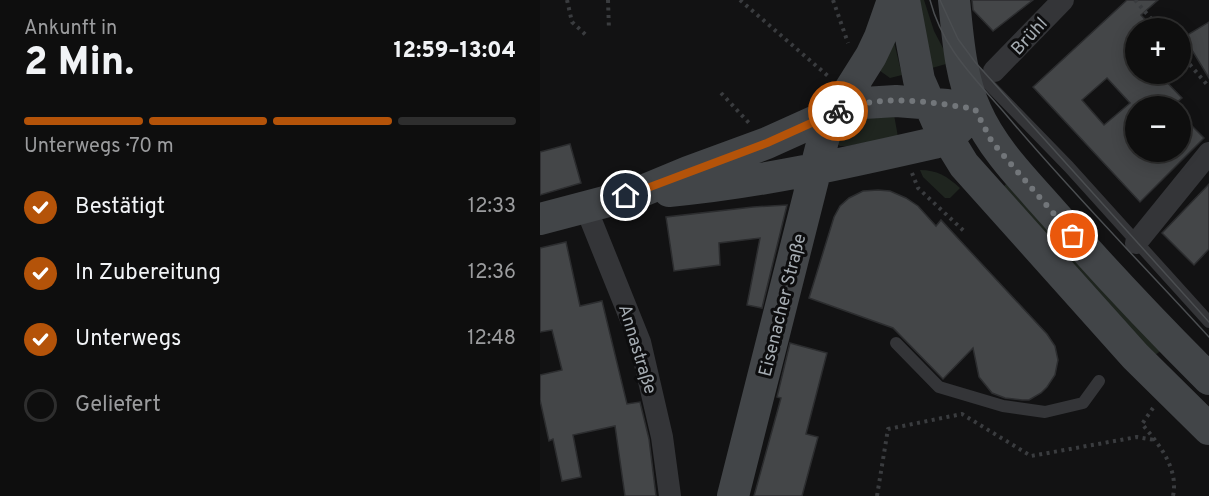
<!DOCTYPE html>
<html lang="de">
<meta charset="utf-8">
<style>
:root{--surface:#0e0e0e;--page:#1c1c1c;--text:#f1f3f6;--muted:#9b9c9e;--line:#2e2e2e;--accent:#b45309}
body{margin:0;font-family:Overpass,sans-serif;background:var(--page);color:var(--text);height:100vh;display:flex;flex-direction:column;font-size:22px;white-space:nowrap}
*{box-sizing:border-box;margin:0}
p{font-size:20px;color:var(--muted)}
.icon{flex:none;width:33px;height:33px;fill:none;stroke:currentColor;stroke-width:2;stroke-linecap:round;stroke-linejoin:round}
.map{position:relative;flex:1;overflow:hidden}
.details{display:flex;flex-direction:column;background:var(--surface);width:540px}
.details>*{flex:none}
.tools{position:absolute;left:585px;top:18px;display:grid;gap:12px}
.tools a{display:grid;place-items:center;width:66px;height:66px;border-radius:50%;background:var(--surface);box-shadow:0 3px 15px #0003,0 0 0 2px var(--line);font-size:30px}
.pin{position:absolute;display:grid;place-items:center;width:51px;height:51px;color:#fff;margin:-26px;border:3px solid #fff;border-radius:50%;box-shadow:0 2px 6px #0007}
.courier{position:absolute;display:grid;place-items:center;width:60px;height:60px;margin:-30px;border:4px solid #b45309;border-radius:50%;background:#fff;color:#222;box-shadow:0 2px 8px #0007}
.overview em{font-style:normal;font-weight:800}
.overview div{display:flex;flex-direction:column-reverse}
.overview{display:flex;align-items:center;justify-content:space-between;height:102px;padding:0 24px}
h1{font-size:39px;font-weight:800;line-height:45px}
.bar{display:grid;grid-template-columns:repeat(4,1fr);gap:9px 6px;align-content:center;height:72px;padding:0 24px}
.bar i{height:8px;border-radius:4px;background:var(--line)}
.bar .on{background:var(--accent)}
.bar p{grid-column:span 4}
ol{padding:0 24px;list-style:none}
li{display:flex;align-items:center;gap:18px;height:66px}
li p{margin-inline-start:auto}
li .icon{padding:6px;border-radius:50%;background:var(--accent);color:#fff;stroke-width:4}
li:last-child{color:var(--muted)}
li i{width:33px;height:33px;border:3px solid var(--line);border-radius:50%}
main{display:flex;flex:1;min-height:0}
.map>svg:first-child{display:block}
.green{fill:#1f251f}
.building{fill:#444648;stroke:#2c2d2f;stroke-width:1.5;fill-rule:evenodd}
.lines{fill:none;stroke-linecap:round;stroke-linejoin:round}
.path{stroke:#3a3c3f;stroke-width:4;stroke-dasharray:3 4.5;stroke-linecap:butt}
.lane{stroke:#343538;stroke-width:12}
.street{stroke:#343538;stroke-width:22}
.secondary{stroke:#424548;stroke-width:32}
.tram{stroke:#4b4e51;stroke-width:1.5}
.done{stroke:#72767a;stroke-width:6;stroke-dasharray:0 10.8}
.route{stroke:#b45309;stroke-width:8}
.labels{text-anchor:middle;stroke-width:6;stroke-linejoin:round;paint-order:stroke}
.street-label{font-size:18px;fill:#a5acb2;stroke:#0d0d0e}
</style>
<main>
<section class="details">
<div class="overview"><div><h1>2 Min.</h1><p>Ankunft in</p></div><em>12:59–13:04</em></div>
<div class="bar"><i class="on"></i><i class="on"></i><i class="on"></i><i></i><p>Unterwegs · 70 m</p></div>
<ol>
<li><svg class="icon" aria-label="check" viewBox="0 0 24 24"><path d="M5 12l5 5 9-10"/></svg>Bestätigt<p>12:33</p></li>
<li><svg class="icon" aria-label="check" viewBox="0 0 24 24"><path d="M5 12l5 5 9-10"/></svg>In Zubereitung<p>12:36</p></li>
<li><svg class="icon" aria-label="check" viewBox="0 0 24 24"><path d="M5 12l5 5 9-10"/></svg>Unterwegs<p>12:48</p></li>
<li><i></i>Geliefert</li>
</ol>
</section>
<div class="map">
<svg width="669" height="496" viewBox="0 0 669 496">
<rect width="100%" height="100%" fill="#121213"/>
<!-- green -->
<path class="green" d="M376 0H384L394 31 405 52 406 64 392 68Z
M354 42 362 75 350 78 336 68Z
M353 109 358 137 307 146H300L296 143 298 129 307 121Z
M380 170C397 170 407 176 420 188L410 198H405L383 177Z
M466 184 590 320 624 348 613 357 460 190Z"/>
<!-- building -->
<path class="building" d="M432 0H493L453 31 433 10Z
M587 0H618L601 15 613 28H596V74H619L642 98 632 106H596V152H640V114L664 138 600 202 493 87ZM567 78 590 103 564 125 542 100Z
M669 22V78L644 37Z
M30 144 41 183 0 195V152Z
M669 184V249L654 265 622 233Z
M338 190 350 191 366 198 378 206 396 226 401 220 507 334 515 346 518 360 515 375 507 387 501 393 489 400H482L465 398 452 393 439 377 433 348 403 379 353 328 269 298 294 217 300 206 309 198 323 191Z
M247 205 222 308 207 305 220 238 179 243 180 265 134 271 126 217 213 207Z
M26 242 40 306 62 301 87 404 100 402 109 439 116 496H85L75 426 33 435 41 477 22 481 13 439 9 441 0 400V375L22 370 12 330 0 332V248Z
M250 343 287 353 266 434 278 437 262 496H214L241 398 237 397Z"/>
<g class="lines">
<!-- path -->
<path class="path" d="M27 0 32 22 47 36
M68 0 69 30
M200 0 288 76
M293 0 308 43
M595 0 619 28
M640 53 669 87
M181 93 209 123
M372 173 378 188 425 232
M613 408 602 424C618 443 639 468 633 496
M337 496 348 429 422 414 491 456 597 437 615 440"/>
<!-- lane -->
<path class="lane" d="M429 64 529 167 669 322
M356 343 399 387 463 406 505 412 543 403 559 381"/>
<!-- street -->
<path class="street" d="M454 71 523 0
M46 208 100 342 122 437 130 496
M596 243 669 153"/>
<!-- secondary -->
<path class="secondary" d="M364 0 379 80 397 121 424 165 595 356 669 429
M414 0C418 38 420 76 436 111 453 150 485 181 513 213 563 270 615 325 669 379
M129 191C218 183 306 163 394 143L407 139 422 125
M0 219 95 194 148 172 227 143 309 106 324 103 356 101 407 105
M193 496 283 140 291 114 309 91 331 56 340 37 353 0"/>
<!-- tram -->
<path class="tram" d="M390 0C403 50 436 79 468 117 532 193 602 264 669 337
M400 0 418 39 435 62 669 322"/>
</g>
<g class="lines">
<!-- done -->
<path class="done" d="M298 111C341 93 390 102 435 109L451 140 458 149 533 236"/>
<!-- route -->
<path class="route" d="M86 196 227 143 298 111"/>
</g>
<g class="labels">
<!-- street labels -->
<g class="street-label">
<text transform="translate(489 36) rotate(-47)" y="6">Brühl</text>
<text transform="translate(242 305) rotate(-76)" y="6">Eisenacher Straße</text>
<text transform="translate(98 349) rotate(73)" y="6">Annastraße</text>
</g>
</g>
</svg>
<div class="tools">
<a>+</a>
<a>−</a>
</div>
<div class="pin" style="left:533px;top:236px;background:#ea580c"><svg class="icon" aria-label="bag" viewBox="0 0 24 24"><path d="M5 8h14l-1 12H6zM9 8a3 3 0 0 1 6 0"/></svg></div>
<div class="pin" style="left:86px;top:196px;background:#1f2937"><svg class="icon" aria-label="home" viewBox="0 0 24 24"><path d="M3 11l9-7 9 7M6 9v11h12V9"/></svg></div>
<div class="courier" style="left:298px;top:111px"><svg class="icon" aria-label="bike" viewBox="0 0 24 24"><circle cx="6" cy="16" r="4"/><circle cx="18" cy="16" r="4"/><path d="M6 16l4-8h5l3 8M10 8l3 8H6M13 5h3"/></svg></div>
</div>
</main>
